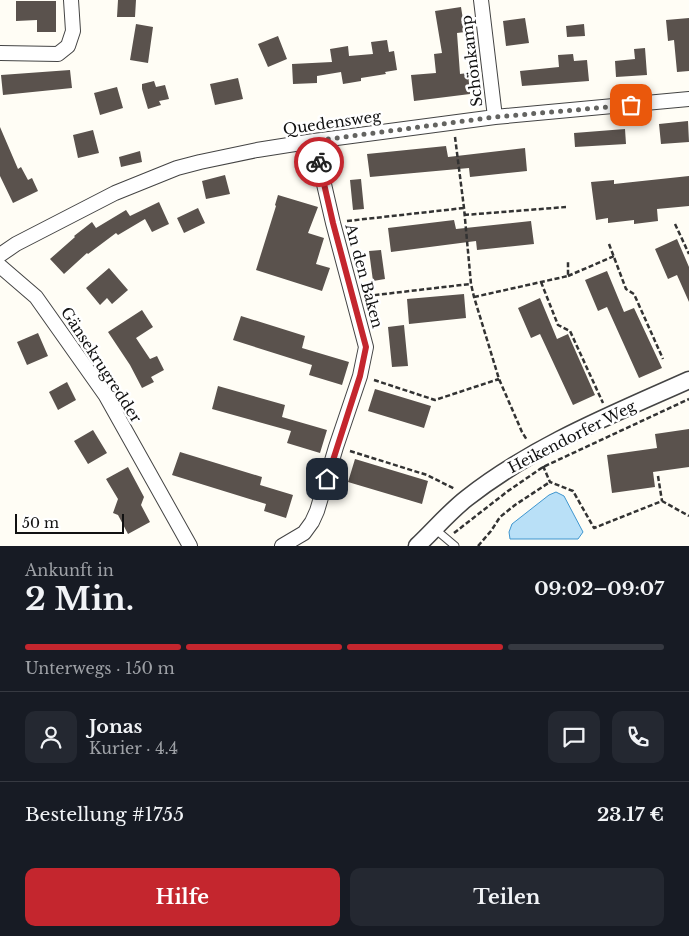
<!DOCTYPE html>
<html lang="de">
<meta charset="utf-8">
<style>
:root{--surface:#171b24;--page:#242831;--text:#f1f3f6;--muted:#9ea1a6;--line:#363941;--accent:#c4262e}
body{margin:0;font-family:"Libre Baskerville",serif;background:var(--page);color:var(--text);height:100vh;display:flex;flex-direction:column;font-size:19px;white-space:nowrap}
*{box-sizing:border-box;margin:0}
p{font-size:16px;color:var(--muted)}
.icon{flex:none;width:28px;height:28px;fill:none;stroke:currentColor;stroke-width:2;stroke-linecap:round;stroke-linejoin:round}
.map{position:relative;height:546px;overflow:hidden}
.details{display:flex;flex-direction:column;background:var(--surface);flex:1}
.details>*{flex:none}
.scale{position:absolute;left:15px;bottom:12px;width:109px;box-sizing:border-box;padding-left:5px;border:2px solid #111;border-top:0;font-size:14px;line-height:18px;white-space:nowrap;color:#111;-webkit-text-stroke:4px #fff;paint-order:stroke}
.pin{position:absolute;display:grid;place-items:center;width:42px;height:42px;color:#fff;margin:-21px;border-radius:10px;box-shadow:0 2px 8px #0006}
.courier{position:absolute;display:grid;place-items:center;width:50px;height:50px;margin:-25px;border:4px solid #c4262e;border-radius:50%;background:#fff;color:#222;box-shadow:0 1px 6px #0007}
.head em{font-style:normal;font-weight:800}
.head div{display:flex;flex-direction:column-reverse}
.head{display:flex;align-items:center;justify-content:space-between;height:85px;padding:0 25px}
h1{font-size:32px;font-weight:800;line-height:38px}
.bar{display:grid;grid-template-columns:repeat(4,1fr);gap:8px 5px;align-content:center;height:60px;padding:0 25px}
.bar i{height:6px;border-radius:4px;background:var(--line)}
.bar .on{background:var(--accent)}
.bar p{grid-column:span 4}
.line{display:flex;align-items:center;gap:12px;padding:0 25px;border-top:1px solid var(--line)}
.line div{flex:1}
.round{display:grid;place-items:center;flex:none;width:52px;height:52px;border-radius:10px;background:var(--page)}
.action{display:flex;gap:10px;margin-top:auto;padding:10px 25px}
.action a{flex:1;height:58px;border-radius:10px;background:var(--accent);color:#fff;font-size:20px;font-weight:800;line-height:58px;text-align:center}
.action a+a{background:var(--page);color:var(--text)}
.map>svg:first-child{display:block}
.water{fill:#b9e0f7;stroke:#3f96cf}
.building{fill:#5a524d}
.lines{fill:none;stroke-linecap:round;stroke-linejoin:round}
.service-casing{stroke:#444;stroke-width:9}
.minor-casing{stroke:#444;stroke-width:16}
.tertiary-casing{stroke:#444;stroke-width:19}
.path{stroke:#333;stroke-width:2.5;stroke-dasharray:5 2.5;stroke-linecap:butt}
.service{stroke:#fff;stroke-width:7}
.minor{stroke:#fff;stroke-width:14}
.tertiary{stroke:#fff;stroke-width:16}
.done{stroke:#646461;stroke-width:5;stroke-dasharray:0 9}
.route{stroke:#c4262e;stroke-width:6}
.labels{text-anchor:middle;stroke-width:5;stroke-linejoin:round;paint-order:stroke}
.street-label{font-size:15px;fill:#111;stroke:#fff}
</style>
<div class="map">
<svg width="689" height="546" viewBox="0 0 689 546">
<rect width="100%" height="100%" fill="#fffdf5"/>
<!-- water -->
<path class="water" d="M556 492 564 496 583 532 578 539H510L509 532 512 524 549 495Z"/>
<!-- building -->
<path class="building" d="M118 0H136L135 17H117Z
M16 1H56V32H37V20L16 21Z
M461 7 465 32 457 33 460 74 468 73 470 94 414 101 411 75 436 73 434 54 442 53 435 11Z
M525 18 529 43 506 46 503 21Z
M689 18V71L677 72 674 40 668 41 666 20Z
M136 24 153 27 148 63 130 60Z
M584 24 585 36 567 37 566 26Z
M278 36 287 59 268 67 258 44Z
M387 40 389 52 394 51 397 70 385 72 386 74 361 78V81L343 84 341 72 317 76V83L293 84 292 64 332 62 330 49 348 46 349 56 373 54 371 42Z
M645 48 647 75 616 77 615 61 635 59 634 49Z
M573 54 574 61 587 60 589 81 522 86 520 71 559 67 558 55Z
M70 70 72 88 3 95 1 75Z
M238 78 243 99 215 105 210 84Z
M154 81 156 87 165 85 169 99 159 101 161 105 148 109 142 89V84Z
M117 87 123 108 100 115 94 93Z
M688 121 689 142 661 144 659 124Z
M0 127 18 169 21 167 28 180 32 178 38 191 13 203 0 176Z
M625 129 626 144 575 147 574 133Z
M93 130 99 153 78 158 73 135Z
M446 146 448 157 525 148 527 171 470 177 469 168 370 177 367 154Z
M140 151 142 162 121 167 119 157Z
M225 175 230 194 206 199 202 181Z
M689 176V206L657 209 658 221 634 224V220L608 223V218L596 220 591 182 614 180V184Z
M361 179 364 209 353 210 350 180Z
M278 195 318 207 308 233 324 238 316 264 330 268 322 291 256 270 276 206 275 205Z
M159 202 169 224 152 232 145 219 118 235 116 233 88 254 87 253 64 274 50 259 75 237 74 236 92 222 96 228 126 210 130 216Z
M198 208 205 223 184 233 177 218Z
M454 220 456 229 531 221 534 244 477 250 476 241 391 252 388 228Z
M677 239 689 267V302L677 275 668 279 655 249Z
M381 250 385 279 373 281 369 251Z
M109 268 128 290 112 304 107 298 100 305 86 288Z
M607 271 624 312 634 308 662 368 639 378 607 307 598 311 585 280Z
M464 294 466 318 409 324 407 299Z
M540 298 557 339 568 334 595 395 573 405 540 334 531 338 518 308Z
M142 310 153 327 136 338 150 359 157 356 164 370 151 377 154 382 142 388 130 365 108 332Z
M241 316 305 336 302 348 349 362 342 385 309 375 312 365 233 340Z
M404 325 408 366 392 367 388 327Z
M38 333 48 356 27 365 17 342Z
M67 382 76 400 58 410 49 392Z
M218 386 285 405 282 417 327 430 320 453 287 443 291 431 212 409Z
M375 389 431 406 424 428 368 411Z
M689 429V467L653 472 655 487 612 493 607 455 657 448 655 434Z
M93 430 107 453 88 464 74 441Z
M180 452 262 477 260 485 293 495 286 518 264 511 266 504 172 475Z
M355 459 428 481 422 504 348 482Z
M128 467 144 497 141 505 150 522 128 534 118 515 113 513 118 499 106 479Z"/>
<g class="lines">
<!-- service casing -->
<g class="service-casing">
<path id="service" d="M435 529 455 546"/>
</g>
<!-- minor casing -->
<g class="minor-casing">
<path id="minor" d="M481 0 495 117
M0 53 58 54 68 46 73 31 71 0
M0 255 16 244 115 193 177 168 200 162 257 150 314 141 495 117 689 99
M0 266 36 297 106 396 190 546
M282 546 304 533 312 522 317 511 336 447 360 376 366 347 333 223 314 141"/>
</g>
<!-- tertiary casing -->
<g class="tertiary-casing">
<path id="tertiary" d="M417 546C433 531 450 511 467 498 533 446 613 414 689 380"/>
</g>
<!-- path -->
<path class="path" d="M455 137 464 208 471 284 474 297 499 379 522 432 527 440
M464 215 566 207
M347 221 464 208
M675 224 689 254
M609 244 626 289 634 294 663 359
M568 276 614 256
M541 282 558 325 570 331 603 403
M367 296 470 284
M474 297 568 276V262
M374 380 435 400 499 379
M350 451 427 475 455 489
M543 466 550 482 573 491 594 528 662 501 689 516
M658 476 662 501
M454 533 508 491 543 467 689 399
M478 546 491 531 500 517 515 505 550 482"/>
<!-- service -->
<use href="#service" class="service"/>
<!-- minor -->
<use href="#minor" class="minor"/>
<!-- tertiary -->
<use href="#tertiary" class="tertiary"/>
</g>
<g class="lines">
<!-- done -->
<path class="done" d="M319 162 314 141 495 117 631 105"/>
<!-- route -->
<path class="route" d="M319 162 333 223 366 347 360 376 327 479"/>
</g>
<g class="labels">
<!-- street labels -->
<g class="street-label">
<text transform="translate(472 61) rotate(-97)" y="5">Schönkamp</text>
<text transform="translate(332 123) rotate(-8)" y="5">Quedensweg</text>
<text transform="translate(364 276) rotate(75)" y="5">An den Baken</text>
<text transform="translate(101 365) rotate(57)" y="5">Gänsekrugredder</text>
<text transform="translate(572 437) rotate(-27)" y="5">Heikendorfer Weg</text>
</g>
</g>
</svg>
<div class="scale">50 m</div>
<div class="pin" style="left:631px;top:105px;background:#ea580c"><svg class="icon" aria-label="bag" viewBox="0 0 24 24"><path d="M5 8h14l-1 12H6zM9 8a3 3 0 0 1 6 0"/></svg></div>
<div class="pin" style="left:327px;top:479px;background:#1f2937"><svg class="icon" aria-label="home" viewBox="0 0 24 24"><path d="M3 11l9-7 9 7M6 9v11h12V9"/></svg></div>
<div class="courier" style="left:319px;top:162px"><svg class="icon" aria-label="bike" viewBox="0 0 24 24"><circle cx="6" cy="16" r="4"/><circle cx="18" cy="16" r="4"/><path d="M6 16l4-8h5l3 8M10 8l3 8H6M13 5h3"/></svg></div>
</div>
<section class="details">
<div class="head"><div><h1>2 Min.</h1><p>Ankunft in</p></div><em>09:02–09:07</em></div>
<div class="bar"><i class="on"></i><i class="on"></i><i class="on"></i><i></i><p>Unterwegs · 150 m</p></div>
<div class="line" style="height:90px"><a class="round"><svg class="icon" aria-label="person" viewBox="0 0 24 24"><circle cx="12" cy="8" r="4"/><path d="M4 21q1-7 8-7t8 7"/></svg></a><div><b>Jonas</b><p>Kurier · 4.4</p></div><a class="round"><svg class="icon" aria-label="chat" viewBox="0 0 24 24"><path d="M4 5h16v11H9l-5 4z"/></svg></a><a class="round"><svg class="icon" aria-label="phone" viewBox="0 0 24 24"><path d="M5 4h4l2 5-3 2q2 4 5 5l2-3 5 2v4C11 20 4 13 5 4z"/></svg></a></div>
<div class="line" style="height:65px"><div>Bestellung #1755</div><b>23.17 €</b></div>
<div class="action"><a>Hilfe</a><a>Teilen</a></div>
</section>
